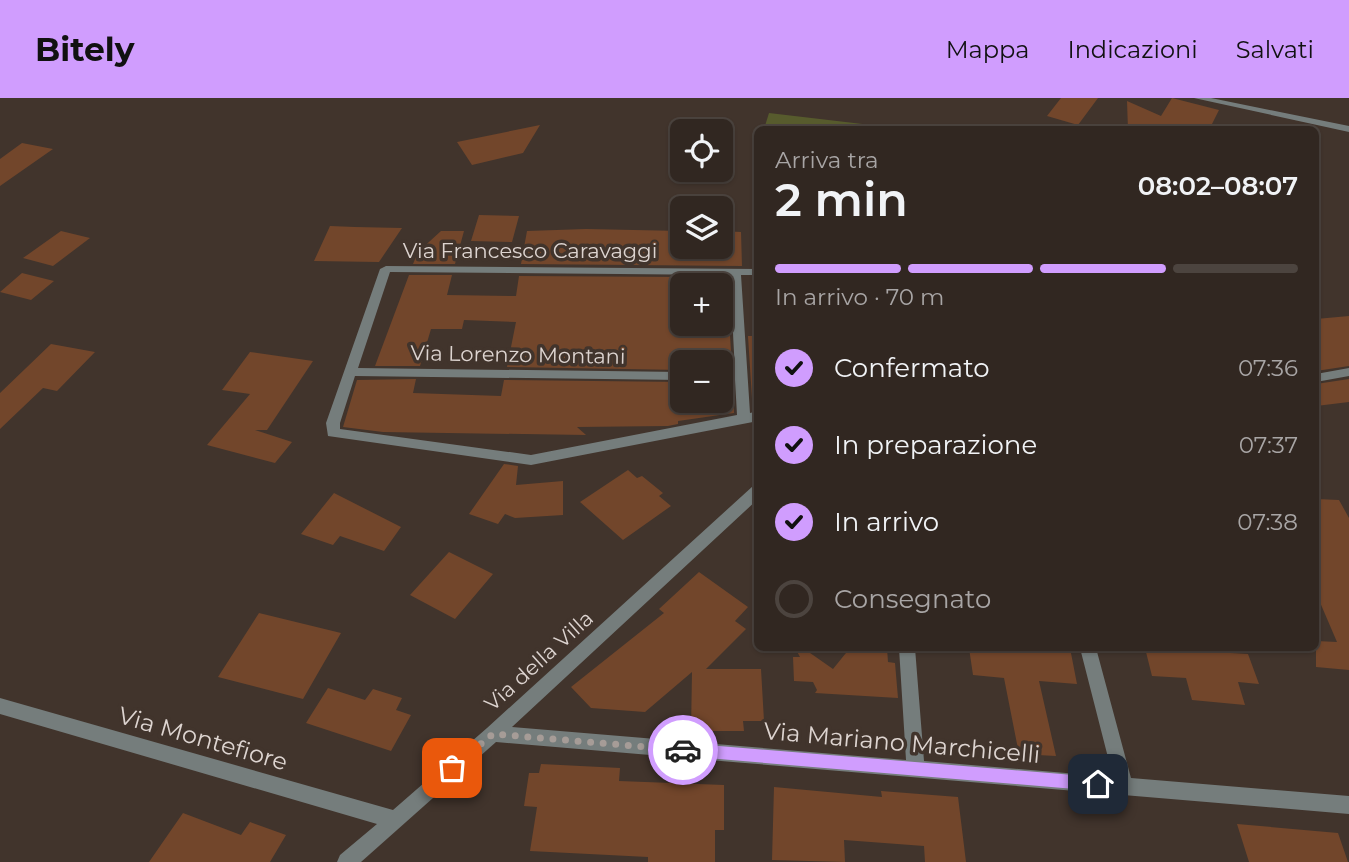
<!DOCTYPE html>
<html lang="it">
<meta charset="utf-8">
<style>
:root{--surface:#312721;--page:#392f2a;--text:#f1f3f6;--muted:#a8a5a5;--line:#4c443f;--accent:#d09dfe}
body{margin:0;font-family:Montserrat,sans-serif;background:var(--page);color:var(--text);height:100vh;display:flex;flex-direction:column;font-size:26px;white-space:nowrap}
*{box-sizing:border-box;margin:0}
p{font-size:23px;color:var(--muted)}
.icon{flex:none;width:38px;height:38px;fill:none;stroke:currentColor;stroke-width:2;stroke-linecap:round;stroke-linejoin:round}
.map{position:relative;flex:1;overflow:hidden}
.side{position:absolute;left:754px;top:28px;width:565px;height:525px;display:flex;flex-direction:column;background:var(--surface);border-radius:10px;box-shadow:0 2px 5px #0004,0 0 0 2px var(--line)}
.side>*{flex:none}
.controls{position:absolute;left:670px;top:21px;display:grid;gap:14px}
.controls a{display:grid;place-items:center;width:63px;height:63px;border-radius:10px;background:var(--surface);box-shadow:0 2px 5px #0004,0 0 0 2px var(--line);font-size:35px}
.pin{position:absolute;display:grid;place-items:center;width:60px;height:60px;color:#fff;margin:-30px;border-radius:14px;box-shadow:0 4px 10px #0006}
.courier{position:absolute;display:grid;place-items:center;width:70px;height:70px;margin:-35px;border:5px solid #d09dfe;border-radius:50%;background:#fff;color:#222;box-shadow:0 2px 9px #0007}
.overview em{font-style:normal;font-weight:600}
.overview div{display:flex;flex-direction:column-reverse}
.overview{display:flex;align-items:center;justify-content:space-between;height:119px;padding:0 21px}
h1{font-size:46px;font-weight:600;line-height:52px}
.bar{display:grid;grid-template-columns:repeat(4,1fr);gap:10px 7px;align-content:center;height:84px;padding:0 21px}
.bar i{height:9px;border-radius:5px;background:var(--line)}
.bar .current{background:var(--accent)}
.bar p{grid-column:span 4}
ol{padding:0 21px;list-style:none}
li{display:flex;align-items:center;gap:21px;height:77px}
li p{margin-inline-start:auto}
li .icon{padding:7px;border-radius:50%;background:var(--accent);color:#111;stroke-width:4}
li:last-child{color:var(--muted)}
li i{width:38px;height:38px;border:4px solid var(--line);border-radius:50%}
header{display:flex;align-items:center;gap:42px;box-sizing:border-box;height:98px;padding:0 35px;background:var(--accent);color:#111}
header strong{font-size:33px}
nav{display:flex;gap:38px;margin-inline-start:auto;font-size:24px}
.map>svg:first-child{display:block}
.green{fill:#575b2d}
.building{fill:#72462b}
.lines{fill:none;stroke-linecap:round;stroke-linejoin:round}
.minor{fill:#757d7c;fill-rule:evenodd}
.tertiary{fill:#757d7c;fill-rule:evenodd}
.route{fill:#d09dfe}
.done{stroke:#a69c97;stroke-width:7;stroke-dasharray:0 12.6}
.labels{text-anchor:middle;stroke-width:7;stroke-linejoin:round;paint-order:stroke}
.street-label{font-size:21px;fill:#ddd4d0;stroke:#41342c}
.near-street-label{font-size:24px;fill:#ddd4d0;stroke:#41342c}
</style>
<header>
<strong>Bitely</strong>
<nav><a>Mappa</a><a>Indicazioni</a><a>Salvati</a></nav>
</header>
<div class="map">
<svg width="1349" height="764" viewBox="0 0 1349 764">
<rect width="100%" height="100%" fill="#41342c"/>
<!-- green -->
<path class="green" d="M769 15 871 27 870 32 764 31Z"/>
<!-- building -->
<path class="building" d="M1061 0H1098L1078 27 1047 18Z
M1172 0 1219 12 1209 32H1128L1127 3 1161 18Z
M540 27 523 55 472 67 457 44Z
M22 45 53 51 0 88V61Z
M479 117 519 118 512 144 471 143Z
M330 128 355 129 402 130 379 164 314 163Z
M586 131 682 133V149H721V133L741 134 742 168 521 166 527 133Z
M61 133 90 140 53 168 23 160Z
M441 133H464L455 166H413L418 154Z
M22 175 54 183 31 202 0 194Z
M409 177H452L447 197 516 198 519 178 682 179V226H709L708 236 730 237 732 271H721V264H682V272L507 269 516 224 464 222 462 231H431L420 268H375Z
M1349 218V268L1316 273V221Z
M748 238H758V302L752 301Z
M51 246 95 254 57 293 43 290 0 331V295Z
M250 254 313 263 267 332H255L292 344 275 365 207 347 250 296 222 292Z
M416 281 413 295 501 298 504 282 682 284V303H721V285H733L734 315 678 323V326L668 328 577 329 586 337 383 334 343 329 357 282Z
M1349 281V304L1316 308V286Z
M504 366 518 368 516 387 563 383V417L515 420 505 416 498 426 469 416Z
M628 372 637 380 642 378 663 395 659 398 671 408 623 442 580 404Z
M334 395 401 429 384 453 340 438 333 447 301 436Z
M1316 401 1339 402 1349 420V572L1316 569V543L1337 544 1316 495Z
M449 454 493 476 455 521 410 497Z
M699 474 748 509 735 523 746 531 706 571H761L764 623H743L744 633H691L692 574 645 614 591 610 571 589 664 515 659 511Z
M259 515 341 535 303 601 218 579Z
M795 550H803L833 571 850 550H887L888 564 895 565 898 600 815 595 817 592 813 584 794 583 793 559H800Z
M969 550H1070L1077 586 1039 583 1056 658 1019 656 1004 580 973 577Z
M1145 550 1248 556 1259 586 1238 584 1245 607 1192 602 1186 580 1152 578Z
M328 590 365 602 373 591 402 600 396 612 411 617 391 653 306 625Z
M541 666 620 670 619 683 724 687V732H715V764H648V759L530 753 537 709 524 708 529 675H539Z
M774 689 882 699 881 693 958 699 966 764H925L924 748 844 742 845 764 772 762Z
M183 715 241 737 250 724 286 737 270 764H149Z
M1237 726 1338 735 1348 764H1249Z"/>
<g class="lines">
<!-- minor -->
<path class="minor" d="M386 168 758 171V177H741L750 315 758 313V323L531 367 328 338 326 325 380 171ZM390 174 730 177 735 274H721V282H735L737 317 531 357 340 331V325L355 278 682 282V274L358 270Z
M1349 270V278L1316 284V276Z
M758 387V401L512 629 906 662 899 550H915L924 663 1113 679 1080 550H1096L1131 680 1349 698V716L496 644 361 764H337L340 757 377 726 0 616V600L393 712 487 630 753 388Z"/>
<!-- tertiary -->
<path class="tertiary" d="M1194 0H1211L1349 28V34Z"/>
</g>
<!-- route -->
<path class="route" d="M683 645 1098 679 1105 686 1098 693 683 658 676 652Z"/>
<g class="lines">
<!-- done -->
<path class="done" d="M452 670 493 636 683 652"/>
</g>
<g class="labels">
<!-- street labels -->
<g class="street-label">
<text x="530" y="160">Via Francesco Caravaggi</text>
<text transform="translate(518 257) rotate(1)" y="7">Via Lorenzo Montani</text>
<text transform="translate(539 563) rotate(-42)" y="7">Via della Villa</text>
</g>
<!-- near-street labels -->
<g class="near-street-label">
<text transform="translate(203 641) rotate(16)" y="8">Via Montefiore</text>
<text transform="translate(902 645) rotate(5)" y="8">Via Mariano Marchicelli</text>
</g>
</g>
</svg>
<div class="controls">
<a><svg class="icon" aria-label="locate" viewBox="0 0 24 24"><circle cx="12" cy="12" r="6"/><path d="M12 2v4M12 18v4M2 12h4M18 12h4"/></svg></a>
<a><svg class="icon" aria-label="layers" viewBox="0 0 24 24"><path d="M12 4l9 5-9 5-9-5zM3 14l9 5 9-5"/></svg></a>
<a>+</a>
<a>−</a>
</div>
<div class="pin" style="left:452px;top:670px;background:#ea580c"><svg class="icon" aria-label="bag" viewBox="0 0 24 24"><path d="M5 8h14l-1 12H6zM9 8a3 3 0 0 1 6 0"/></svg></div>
<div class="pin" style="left:1098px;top:686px;background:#1f2937"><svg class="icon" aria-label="home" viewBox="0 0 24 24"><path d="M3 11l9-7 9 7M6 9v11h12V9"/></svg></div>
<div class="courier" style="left:683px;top:652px"><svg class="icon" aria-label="car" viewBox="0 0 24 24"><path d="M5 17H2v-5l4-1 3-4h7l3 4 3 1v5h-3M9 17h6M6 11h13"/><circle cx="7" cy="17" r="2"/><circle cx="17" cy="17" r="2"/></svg></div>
<section class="side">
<div class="overview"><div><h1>2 min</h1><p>Arriva tra</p></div><em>08:02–08:07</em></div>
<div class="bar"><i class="current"></i><i class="current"></i><i class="current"></i><i></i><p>In arrivo · 70 m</p></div>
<ol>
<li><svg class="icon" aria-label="check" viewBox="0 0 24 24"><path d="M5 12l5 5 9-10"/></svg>Confermato<p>07:36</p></li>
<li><svg class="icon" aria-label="check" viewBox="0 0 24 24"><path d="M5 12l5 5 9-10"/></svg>In preparazione<p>07:37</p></li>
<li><svg class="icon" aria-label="check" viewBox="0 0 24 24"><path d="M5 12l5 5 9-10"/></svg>In arrivo<p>07:38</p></li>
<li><i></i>Consegnato</li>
</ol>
</section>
</div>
